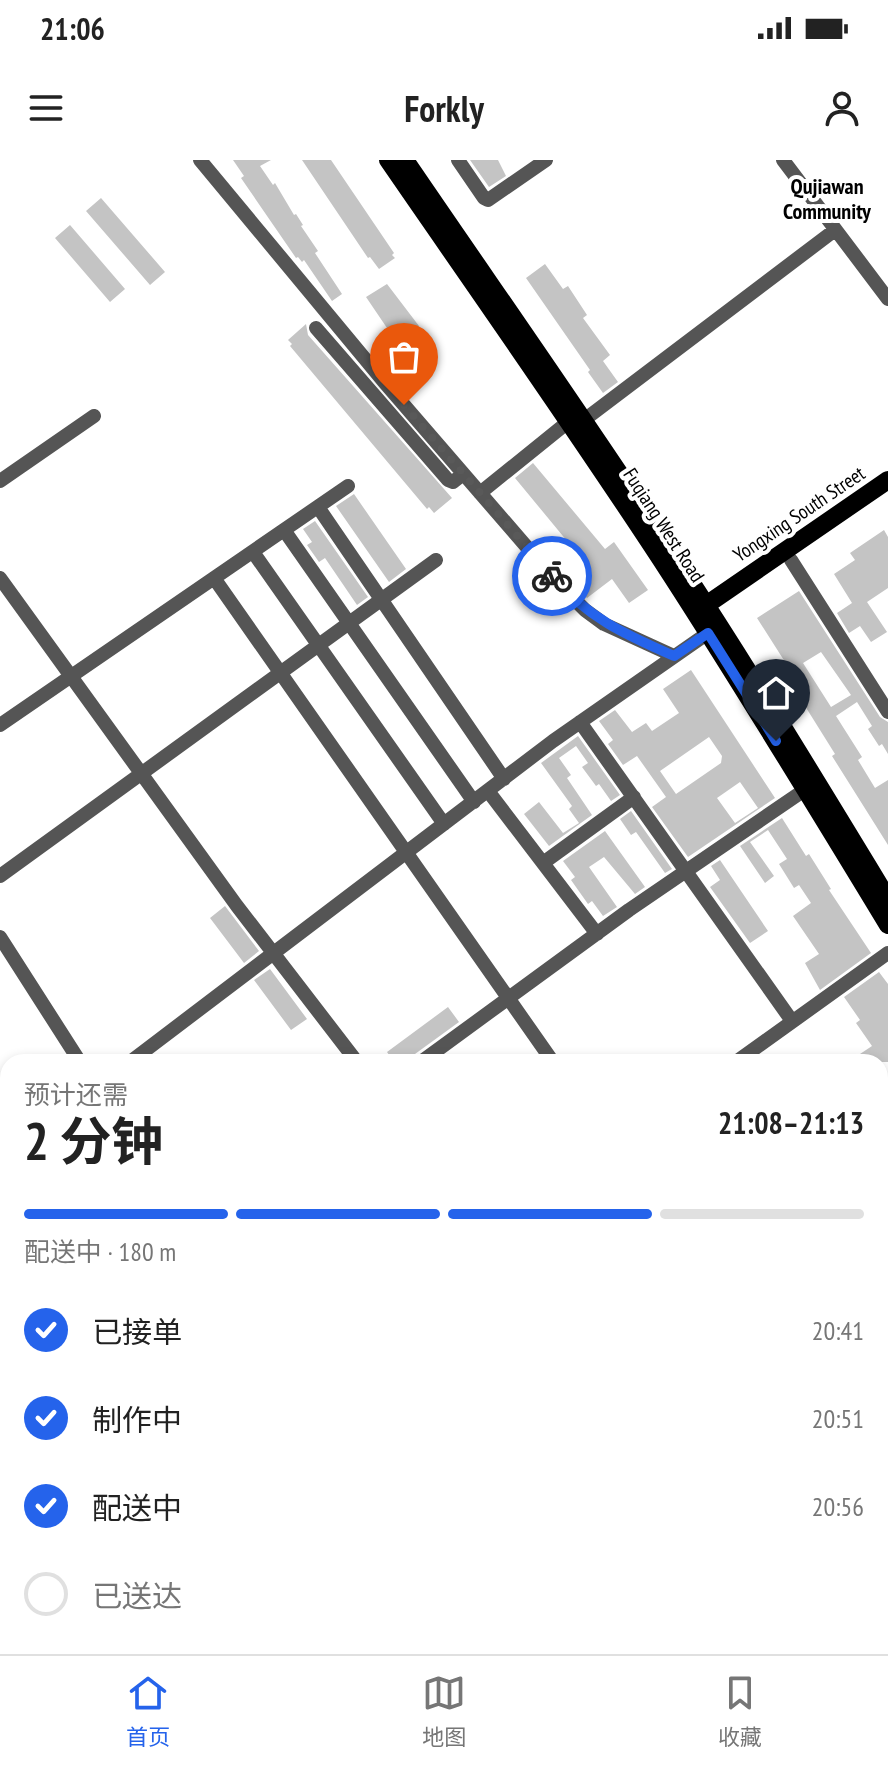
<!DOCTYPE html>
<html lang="zh">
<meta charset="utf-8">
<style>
:root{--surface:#fff;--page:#f6f6f6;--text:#222;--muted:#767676;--line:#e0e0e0;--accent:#2563eb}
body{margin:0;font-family:"PT Sans Narrow","Noto Sans SC",sans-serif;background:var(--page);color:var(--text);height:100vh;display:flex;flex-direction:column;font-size:30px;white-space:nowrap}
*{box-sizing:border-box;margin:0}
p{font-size:26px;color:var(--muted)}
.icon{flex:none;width:44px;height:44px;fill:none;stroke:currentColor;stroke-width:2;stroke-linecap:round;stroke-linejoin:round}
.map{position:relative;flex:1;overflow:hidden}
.drawer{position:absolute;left:0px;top:894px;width:888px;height:600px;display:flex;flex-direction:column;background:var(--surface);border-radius:24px 24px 0 0;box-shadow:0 4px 12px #0003}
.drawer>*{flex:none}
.pin{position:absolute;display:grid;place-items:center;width:68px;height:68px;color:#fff;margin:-82px -34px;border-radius:50% 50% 50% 0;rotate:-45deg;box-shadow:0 0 8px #0007}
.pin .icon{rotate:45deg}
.courier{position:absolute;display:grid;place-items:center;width:80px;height:80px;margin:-40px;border:6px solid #2563eb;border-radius:50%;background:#fff;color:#222;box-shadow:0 2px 10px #0007}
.headline em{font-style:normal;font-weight:700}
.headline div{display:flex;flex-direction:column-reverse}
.headline{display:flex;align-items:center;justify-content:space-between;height:136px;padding:0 24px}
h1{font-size:52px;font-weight:700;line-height:60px}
.bar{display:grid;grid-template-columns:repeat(4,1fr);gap:12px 8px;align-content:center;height:96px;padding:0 24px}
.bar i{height:10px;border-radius:6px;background:var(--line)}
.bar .selected{background:var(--accent)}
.bar p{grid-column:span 4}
ol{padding:0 24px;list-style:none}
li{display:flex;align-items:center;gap:24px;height:88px}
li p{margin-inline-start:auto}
li .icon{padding:8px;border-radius:50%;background:var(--accent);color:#fff;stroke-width:4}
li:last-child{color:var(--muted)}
li i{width:44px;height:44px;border:4px solid var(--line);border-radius:50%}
.status{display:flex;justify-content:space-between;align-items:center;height:56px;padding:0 40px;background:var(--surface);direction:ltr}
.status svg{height:22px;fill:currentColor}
header{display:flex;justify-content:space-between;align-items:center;height:104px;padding:0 24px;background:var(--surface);font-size:36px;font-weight:700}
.tab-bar{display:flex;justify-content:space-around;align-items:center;height:112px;border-top:2px solid var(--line);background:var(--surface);font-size:22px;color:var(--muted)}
.tab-bar a{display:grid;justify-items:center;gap:4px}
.tab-bar .selected{color:var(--accent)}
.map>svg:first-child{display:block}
.building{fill:#c4c4c4;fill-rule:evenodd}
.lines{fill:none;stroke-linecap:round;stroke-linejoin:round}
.minor{stroke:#555;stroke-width:14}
.major{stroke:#000;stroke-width:18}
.done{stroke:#595959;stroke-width:8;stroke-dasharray:0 14.4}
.route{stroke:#2563eb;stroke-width:10}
.labels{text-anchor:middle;stroke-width:8;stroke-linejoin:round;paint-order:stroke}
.street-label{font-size:20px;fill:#000;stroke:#fff}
.neighbourhood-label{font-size:22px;font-weight:bold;fill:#000;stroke:#fff}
</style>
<div class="status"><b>21:06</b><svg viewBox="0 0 49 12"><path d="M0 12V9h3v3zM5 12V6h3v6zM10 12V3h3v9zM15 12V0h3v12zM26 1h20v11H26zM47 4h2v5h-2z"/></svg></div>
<header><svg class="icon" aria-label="menu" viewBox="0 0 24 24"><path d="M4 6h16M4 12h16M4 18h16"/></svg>Forkly<svg class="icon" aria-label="person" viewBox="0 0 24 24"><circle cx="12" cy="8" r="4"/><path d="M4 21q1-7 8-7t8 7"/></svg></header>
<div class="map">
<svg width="888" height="1494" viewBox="0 0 888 1494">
<rect width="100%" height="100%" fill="#fff"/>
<!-- building -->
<path class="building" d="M233 0H271L260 6 273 25 275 23 294 55 296 54 303 65 301 66 318 91 315 93 342 134 332 141 304 100 302 102 298 97 296 98 241 18 244 16Z
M302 0H331L394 93 392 95 395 98 379 109 370 97 368 98Z
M470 0H498L506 16 489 27Z
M101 38 165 112 150 125 86 51Z
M70 65 125 129 110 142 55 78Z
M545 104 563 129 568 126 587 155 583 158 610 195 603 201 618 222 603 233 588 212 590 210 526 118Z
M387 124 419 166 417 168 426 182 406 196 366 137Z
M306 164 308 175 452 338 434 353 429 347 427 349 290 186 292 184 288 180Z
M533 303 605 389 614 382 648 430 629 443 612 419 587 438 567 418 586 404 515 318Z
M354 334 406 409 389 422 336 346Z
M315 361 368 437 357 445 325 398 319 402 307 385 312 382 303 369Z
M884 370 888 377V428L867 442 887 472 871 482 860 466 849 473 837 453 852 443 834 414 855 400 850 393Z
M799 431 880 557 888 562V594L882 584 879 586 868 569 872 566 857 542 836 556 862 597 858 600 875 628 888 620V685L832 596 835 594 800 538 806 535 757 458ZM821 492 851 535 831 547 803 503Z
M691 510 775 638 688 697 652 647 666 637 637 596 623 605 608 584 613 580 599 561 615 550 632 572 646 563 652 571 679 553 663 529ZM709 577 722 596 721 603 676 634 660 611ZM740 622 758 648 735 663 717 638Z
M578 576 620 635 611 641 599 624 596 626 582 607 588 603 576 586 559 598 571 615 567 618 592 655 549 686 524 654 539 642 563 673 579 663 569 649 572 646 541 603Z
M631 651 672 709 665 713 636 672 631 675 620 659Z
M782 658 806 696 809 694 831 729 829 730 871 793 820 830 805 803 819 794 793 756 811 743 799 725 794 728 779 704 787 699 768 670 750 682 774 716 765 723 740 686Z
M605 671 645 727 635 734 604 697 589 707 617 747 603 756 592 741 588 744 571 720 575 717 563 701Z
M720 700 768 771 750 783 710 727 720 720 711 706Z
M225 746 259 791 244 803 210 758Z
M270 809 307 859 291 870 254 820Z
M879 812 888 824V902H848L872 886 856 863 860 860 844 837Z
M448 847 459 862 415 894 411 902H394L387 892Z"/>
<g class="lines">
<!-- minor -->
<path class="minor" d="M200 0 385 223 557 422 585 450 604 464 674 496
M458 0 484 38 488 40 546 0
M783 0 888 139
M316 168 448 320 453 322 463 314
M584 260 835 70
M0 321 94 256
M480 333 568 262
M318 347 504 619
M284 370 474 642
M253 392 444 664
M791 400 888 552
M0 418 237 746 357 902
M214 418 553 902
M580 562 792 861
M0 565 348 326
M488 631 597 774
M543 703 634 637
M0 716 436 400
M0 777 80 902
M130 902 553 581 708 473
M421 902 629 750 806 629
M736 902 888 793
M0 989 8 984
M0 1036 8 1048
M880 1085 888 1096
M880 1133 888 1128
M0 1198 8 1193
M880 1219 888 1214
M0 1454 8 1449
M289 1486 294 1494
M617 1486 622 1494
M184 1494 197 1486
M320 1494 332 1486"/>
<!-- major -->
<path class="major" d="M388 0C483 138 580 275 671 415 746 531 817 648 888 765
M405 0C497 135 591 268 680 405 752 515 820 627 888 739
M696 452 888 320"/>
</g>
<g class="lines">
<!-- done -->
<path class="done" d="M404 245 552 416"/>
<!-- route -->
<path class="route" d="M552 416C588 458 624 474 674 496L708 473 776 581"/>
</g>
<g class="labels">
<!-- street labels -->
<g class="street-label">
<text transform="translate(799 354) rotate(-34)" y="7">Yongxing South Street</text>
<text transform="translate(664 365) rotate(57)" y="7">Fuqiang West Road</text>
</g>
<!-- neighbourhood labels -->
<g class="neighbourhood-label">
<text x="827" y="34">Qujiawan<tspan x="827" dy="25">Community</tspan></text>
</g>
</g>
</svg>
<div class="pin" style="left:404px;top:245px;background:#ea580c"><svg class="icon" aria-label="bag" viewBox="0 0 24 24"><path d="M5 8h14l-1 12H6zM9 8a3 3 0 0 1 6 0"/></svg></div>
<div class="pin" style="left:776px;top:581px;background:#1f2937"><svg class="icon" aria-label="home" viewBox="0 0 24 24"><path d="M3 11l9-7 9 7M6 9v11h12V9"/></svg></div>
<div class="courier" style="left:552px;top:416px"><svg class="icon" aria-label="bike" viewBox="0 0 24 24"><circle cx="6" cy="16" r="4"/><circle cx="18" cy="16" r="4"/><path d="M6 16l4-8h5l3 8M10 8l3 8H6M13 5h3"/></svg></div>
<section class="drawer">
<div class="headline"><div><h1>2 分钟</h1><p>预计还需</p></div><em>21:08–21:13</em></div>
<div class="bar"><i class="selected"></i><i class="selected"></i><i class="selected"></i><i></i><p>配送中 · 180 m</p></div>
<ol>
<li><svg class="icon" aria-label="check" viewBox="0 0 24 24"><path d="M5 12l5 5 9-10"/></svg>已接单<p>20:41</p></li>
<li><svg class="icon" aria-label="check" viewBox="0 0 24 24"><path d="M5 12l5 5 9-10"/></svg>制作中<p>20:51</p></li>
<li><svg class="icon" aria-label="check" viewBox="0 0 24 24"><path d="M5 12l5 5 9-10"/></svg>配送中<p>20:56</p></li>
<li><i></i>已送达</li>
</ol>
</section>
</div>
<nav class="tab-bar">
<a class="selected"><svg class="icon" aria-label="home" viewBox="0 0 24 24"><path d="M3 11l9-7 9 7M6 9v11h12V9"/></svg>首页</a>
<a><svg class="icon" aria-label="map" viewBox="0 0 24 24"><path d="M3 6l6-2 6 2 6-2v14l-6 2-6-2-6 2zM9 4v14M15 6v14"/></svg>地图</a>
<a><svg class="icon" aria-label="saved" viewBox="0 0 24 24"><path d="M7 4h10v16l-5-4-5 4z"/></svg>收藏</a>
</nav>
